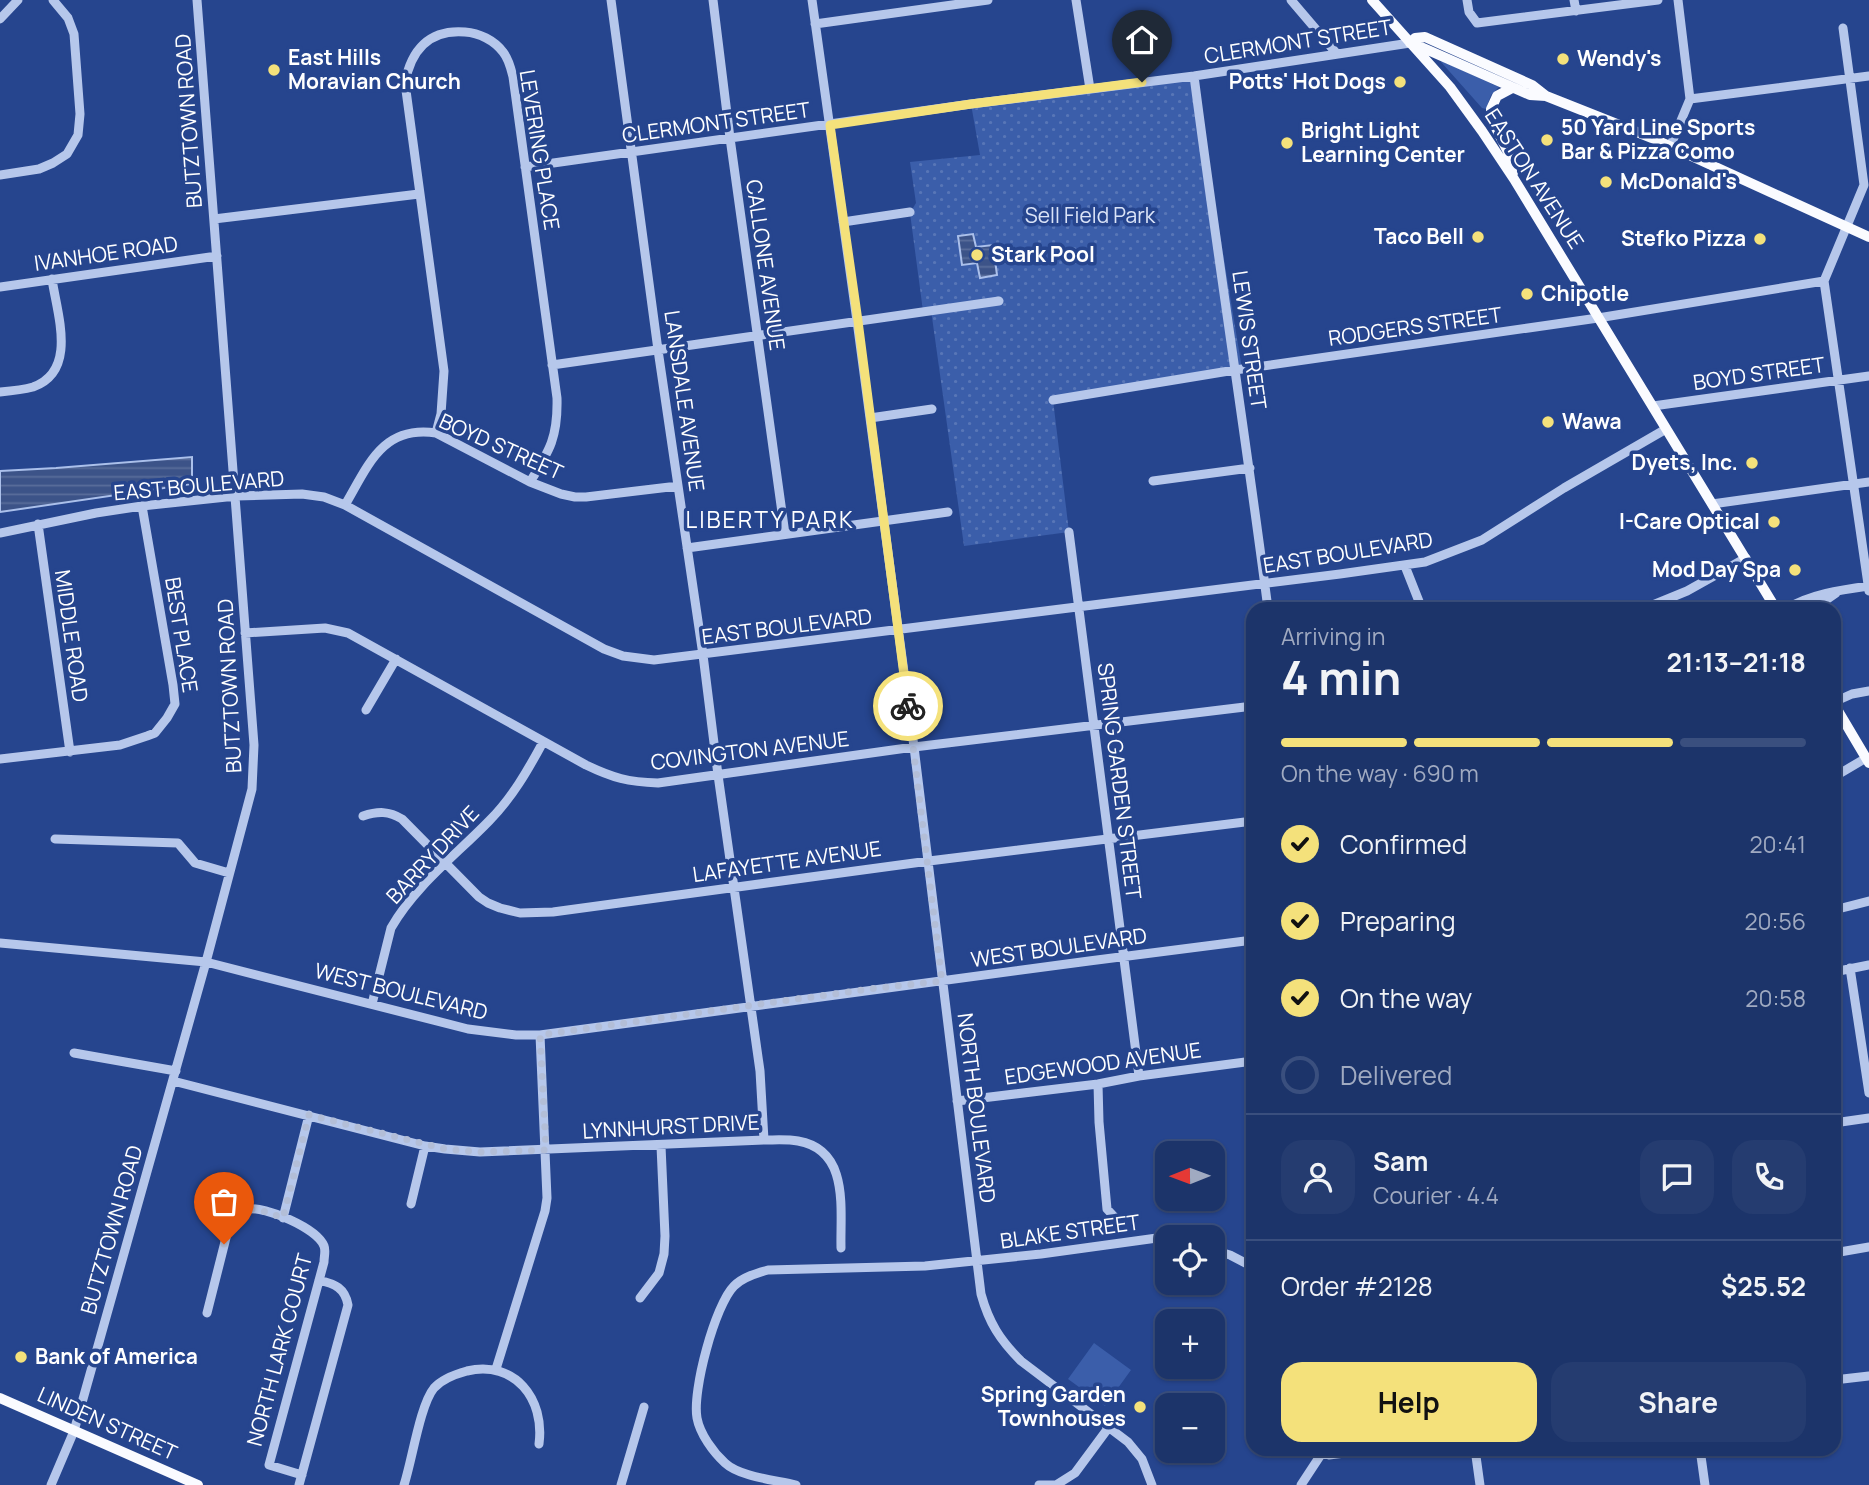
<!DOCTYPE html>
<meta charset="utf-8">
<style>
:root{--surface:#1c346a;--page:#253c70;--text:#f1f3f6;--muted:#a0aac1;--line:#3a4f7e;--accent:#f4e17b}
body{margin:0;font-family:Manrope,sans-serif;background:var(--page);color:var(--text);height:100vh;display:flex;flex-direction:column;font-size:26px;white-space:nowrap}
*{box-sizing:border-box;margin:0}
p{font-size:23px;color:var(--muted)}
.icon{flex:none;width:38px;height:38px;fill:none;stroke:currentColor;stroke-width:2;stroke-linecap:round;stroke-linejoin:round}
.map{position:relative;flex:1;overflow:hidden}
.details{position:absolute;left:1246px;top:602px;width:595px;height:854px;display:flex;flex-direction:column;background:var(--surface);border-radius:21px;box-shadow:0 2px 5px #0004,0 0 0 2px var(--line)}
.details>*{flex:none}
.needle{width:46px;rotate:269deg}
.buttons{position:absolute;left:1155px;top:1141px;display:grid;gap:14px}
.buttons a{display:grid;place-items:center;width:70px;height:70px;border-radius:14px;background:var(--surface);box-shadow:0 2px 5px #0004,0 0 0 2px var(--line);font-size:35px}
.pin{position:absolute;display:grid;place-items:center;width:60px;height:60px;color:#fff;margin:-72px -30px;border-radius:50% 50% 50% 0;rotate:-45deg;box-shadow:0 0 7px #0007}
.pin .icon{rotate:45deg}
.courier{position:absolute;display:grid;place-items:center;width:70px;height:70px;margin:-35px;border:5px solid #f4e17b;border-radius:50%;background:#fff;color:#222;box-shadow:0 2px 9px #0007}
.overview em{font-style:normal;font-weight:700}
.overview div{display:flex;flex-direction:column-reverse}
.overview{display:flex;align-items:center;justify-content:space-between;height:119px;padding:0 35px}
h1{font-size:46px;font-weight:700;line-height:52px}
.bar{display:grid;grid-template-columns:repeat(4,1fr);gap:10px 7px;align-content:center;height:84px;padding:0 35px}
.bar i{height:9px;border-radius:5px;background:var(--line)}
.bar .current{background:var(--accent)}
.bar p{grid-column:span 4}
.line{display:flex;align-items:center;gap:18px;padding:0 35px;border-top:2px solid var(--line)}
.line div{flex:1}
.round{display:grid;place-items:center;flex:none;width:74px;height:74px;border-radius:21px;background:var(--page)}
ol{padding:0 35px;list-style:none}
li{display:flex;align-items:center;gap:21px;height:77px}
li p{margin-inline-start:auto}
li .icon{padding:7px;border-radius:50%;background:var(--accent);color:#111;stroke-width:4}
li:last-child{color:var(--muted)}
li i{width:38px;height:38px;border:4px solid var(--line);border-radius:50%}
.action{display:flex;gap:14px;margin-top:auto;padding:14px 35px}
.action a{flex:1;height:80px;border-radius:21px;background:var(--accent);color:#111;font-size:28px;font-weight:700;line-height:80px;text-align:center}
.action a+a{background:var(--page);color:var(--text)}
.map>svg:first-child{display:block}
.grass{fill:#3b5eaa}
.park{fill:url(#park-dots)}
.water{fill:url(#water-rules);stroke:#abc0eb;stroke-width:2}
.lines{fill:none;stroke-linecap:round;stroke-linejoin:round}
.minor{stroke:#b6c7eb;stroke-width:9}
.major{stroke:#fafbff;stroke-width:10}
.done{stroke:#b3bed7;stroke-width:7;stroke-dasharray:0 12.6}
.route{stroke:#f4e17b;stroke-width:9}
.poi-dot{fill:#f4e17b;stroke:#26458e;stroke-width:2.5}
.labels{text-anchor:middle;stroke-width:7;stroke-linejoin:round;paint-order:stroke}
.street-label{font-size:21px;fill:#fff;stroke:#26458e}
.poi-label{font-size:21px;font-weight:bold;fill:#fff;stroke:#26458e;text-anchor:start}
.park-label{font-size:21px;fill:#dbe4f8;stroke:#26458e}
.neighbourhood-label{font-size:23px;letter-spacing:2px;fill:#fff;stroke:#26458e}
</style>
<div class="map">
<svg width="1869" height="1485" viewBox="0 0 1869 1485">
<defs>
<pattern id="park-dots" width="8" height="8" patternUnits="userSpaceOnUse" patternTransform="scale(1.75)"><rect width="8" height="8" fill="#3b5eaa"/><path d="M2 2h.1M6 6h.1" fill="none" stroke="#5876b7" stroke-width="1.8" stroke-linecap="round"/></pattern>
<pattern id="water-rules" width="6" height="5" patternUnits="userSpaceOnUse" patternTransform="scale(1.75)"><rect width="6" height="5" fill="#3c5388"/><path d="M0 2.5h6" fill="none" stroke="#596d9a"/></pattern>
</defs>
<rect width="100%" height="100%" fill="#26458e"/>
<!-- grass -->
<path class="grass" d="M1442 61 1499 87 1491 95 1486 109 1482 108 1441 62Z
M1094 1343 1131 1370 1105 1406 1068 1379Z"/>
<!-- park -->
<path class="park" d="M1194 76 1242 369 1053 400 1069 532 964 546 931 310 923 311 910 213 916 203 910 162 980 155 971 104Z"/>
<!-- water -->
<path class="water" d="M973 234 976 247 993 245 997 275 980 278 977 263 962 265 958 236Z
M192 457V484L0 512V471L56 468Z"/>
<g class="lines">
<!-- minor -->
<path class="minor" d="M611 0 658 350 703 655 718 775 760 1071 764 1140
M713 0 730 138 785 534
M812 0 857 321 914 747 981 1294C989 1323 1000 1340 1021 1361L1128 1442 1142 1459 1152 1485
M1076 0 1090 89
M1291 0 1337 54
M1467 0 1469 12 1477 23 1658 0
M1574 0 1576 11
M0 19 18 0
M815 24 988 0
M1843 28 1864 185 1824 281 1869 591
M1194 76C1217 254 1245 431 1268 609
M1690 99 1869 76
M1670 147 1690 99 1678 0
M525 167 971 104 1194 76 1410 43
M0 175 39 169 53 163 67 154 78 135 80 114 74 34 68 18 53 0
M214 219 419 194
M843 222 910 212
M0 287 217 256
M552 365 999 301
M0 392C11 391 22 390 33 387 78 371 57 314 52 279
M1053 400 1235 370 1598 318 1824 281
M1653 406 1869 376
M870 418 932 409
M436 433 441 414 444 371 405 83C411 50 429 29 465 32 479 33 494 40 503 52 509 59 511 69 513 77L557 398C558 437 550 450 530 482
M1153 481 1250 468
M1712 504 1869 482
M345 505C368 466 382 425 436 433L530 482 561 494 575 497H586L678 486
M38 524 70 752
M1069 532 1139 1076
M0 533 96 513 142 506 236 496 302 494 324 497 345 505 604 649 623 656 654 660 1340 574 1425 562 1482 540 1564 488 1666 429
M687 548 948 512
M1405 566 1422 609
M1643 609 1687 591 1746 558
M1786 609C1811 594 1840 590 1869 586
M1813 609 1836 593
M245 633 325 628 348 633 586 765C613 778 628 782 658 783L914 747 1253 706
M1834 702 1852 694 1869 691
M366 710 396 659
M0 759 120 745 147 736 155 733 167 718 175 704 173 685 142 506
M1834 777 1866 758
M363 816C378 811 389 811 402 819L479 897 488 903 500 908 520 913 553 912 929 861 1253 821
M55 839 178 843 195 863 229 873
M1834 910 1869 901
M0 943 206 962 468 1029 516 1035H540C777 1002 1015 970 1253 940
M1850 968 1869 1093
M1834 972 1869 965
M372 1004 391 928C415 886 455 856 489 821 512 798 528 770 543 742
M74 1053 176 1071
M173 1081 425 1146 445 1149 480 1152 764 1140C775 1140 787 1139 798 1141 850 1150 840 1209 841 1248
M1098 1084 1099 1122 1107 1209 1121 1224
M957 1101 1098 1084 1139 1076 1253 1061
M1834 1123 1869 1118
M411 1204 425 1146
M283 1218 309 1115
M1213 1250 1230 1255 1253 1267
M1834 1253 1869 1247
M640 1298 659 1273 664 1254 665 1236 661 1146
M207 1313 230 1222C234 1215 238 1210 247 1209 265 1206 317 1228 324 1246 326 1251 324 1256 324 1262L269 1465 302 1475
M496 1369 545 1211 547 1198 540 1035
M1834 1380 1869 1376
M1475 1449 1480 1485
M1700 1449 1705 1485
M1322 1453 1329 1455 1376 1449
M51 1485 74 1431 206 962 252 789 254 745 197 0
M299 1485 348 1305C345 1288 335 1284 319 1280
M404 1485C412 1461 420 1405 434 1388 442 1379 456 1374 467 1371 515 1360 545 1399 539 1444
M621 1485 644 1407
M796 1485C776 1480 740 1477 725 1463 713 1452 700 1434 697 1418 692 1391 715 1305 734 1286 743 1277 757 1273 768 1270L925 1266 1041 1254 1157 1238H1167
M1039 1485H1056L1075 1473 1109 1427
M1301 1485 1322 1453"/>
<!-- major -->
<path class="major" d="M1372 0 1450 87 1482 131 1514 179 1776 609
M1410 43 1415 38 1425 37 1532 85 1546 96 1652 138 1869 237
M1412 43 1530 95 1546 96
M1512 88 1497 96 1491 109V118L1510 156 1513 173
M1834 704 1869 763
M0 1398 198 1485"/>
</g>
<g class="lines">
<!-- done -->
<path class="done" d="M224 1244C226 1237 227 1228 230 1221 240 1200 267 1212 283 1218L309 1115 445 1149 480 1152 546 1150 540 1035 869 989 942 981 908 706"/>
<!-- route -->
<path class="route" d="M908 706 858 321 830 125 971 104 1142 82"/>
</g>
<!-- markers -->
<g class="poi-dot">
<circle cx="1563" cy="59" r="7"/>
<circle cx="274" cy="70" r="7"/>
<circle cx="1400" cy="82" r="7"/>
<circle cx="1547" cy="140" r="7"/>
<circle cx="1287" cy="143" r="7"/>
<circle cx="1606" cy="182" r="7"/>
<circle cx="1478" cy="237" r="7"/>
<circle cx="1760" cy="239" r="7"/>
<circle cx="977" cy="255" r="7"/>
<circle cx="1527" cy="294" r="7"/>
<circle cx="1548" cy="422" r="7"/>
<circle cx="1752" cy="463" r="7"/>
<circle cx="1774" cy="522" r="7"/>
<circle cx="1795" cy="570" r="7"/>
<circle cx="21" cy="1357" r="7"/>
<circle cx="1140" cy="1407" r="7"/>
</g>
<g class="labels">
<!-- street labels -->
<g class="street-label">
<text transform="translate(1298 42) rotate(-9)" y="7">CLERMONT STREET</text>
<text transform="translate(189 121) rotate(-94)" y="7">BUTZTOWN ROAD</text>
<text transform="translate(716 123) rotate(-8)" y="7">CLERMONT STREET</text>
<text transform="translate(539 150) rotate(81)" y="7">LEVERING PLACE</text>
<text transform="translate(1534 179) rotate(57)" y="7">EASTON AVENUE</text>
<text transform="translate(106 254) rotate(-8)" y="7">IVANHOE ROAD</text>
<text transform="translate(765 265) rotate(82)" y="7">CALLONE AVENUE</text>
<text transform="translate(1415 327) rotate(-8)" y="7">RODGERS STREET</text>
<text transform="translate(1249 340) rotate(82)" y="7">LEWIS STREET</text>
<text transform="translate(1759 374) rotate(-8)" y="7">BOYD STREET</text>
<text transform="translate(684 401) rotate(82)" y="7">LANSDALE AVENUE</text>
<text transform="translate(501 447) rotate(24)" y="7">BOYD STREET</text>
<text transform="translate(199 486) rotate(-5)" y="7">EAST BOULEVARD</text>
<text transform="translate(1348 553) rotate(-9)" y="7">EAST BOULEVARD</text>
<text transform="translate(787 627) rotate(-7)" y="7">EAST BOULEVARD</text>
<text transform="translate(181 635) rotate(81)" y="7">BEST PLACE</text>
<text transform="translate(71 636) rotate(82)" y="7">MIDDLE ROAD</text>
<text transform="translate(230 686) rotate(-93)" y="7">BUTZTOWN ROAD</text>
<text transform="translate(750 751) rotate(-7)" y="7">COVINGTON AVENUE</text>
<text transform="translate(1119 781) rotate(83)" y="7">SPRING GARDEN STREET</text>
<text transform="translate(433 855) rotate(-47)" y="7">BARRY DRIVE</text>
<text transform="translate(787 862) rotate(-8)" y="7">LAFAYETTE AVENUE</text>
<text transform="translate(1059 948) rotate(-8)" y="7">WEST BOULEVARD</text>
<text transform="translate(401 992) rotate(14)" y="7">WEST BOULEVARD</text>
<text transform="translate(1103 1064) rotate(-8)" y="7">EDGEWOOD AVENUE</text>
<text transform="translate(976 1108) rotate(83)" y="7">NORTH BOULEVARD</text>
<text transform="translate(671 1127) rotate(-3)" y="7">LYNNHURST DRIVE</text>
<text transform="translate(112 1230) rotate(-74)" y="7">BUTZTOWN ROAD</text>
<text transform="translate(1070 1232) rotate(-8)" y="7">BLAKE STREET</text>
<text transform="translate(280 1350) rotate(-75)" y="7">NORTH LARK COURT</text>
<text transform="translate(107 1424) rotate(24)" y="7">LINDEN STREET</text>
</g>
<!-- poi labels -->
<g class="poi-label">
<text x="288" y="65">East Hills<tspan x="288" dy="24">Moravian Church</tspan></text>
<text x="1577" y="66">Wendy's</text>
<text x="1386" y="89" text-anchor="end">Potts' Hot Dogs</text>
<text x="1561" y="135">50 Yard Line Sports<tspan x="1561" dy="24">Bar &amp; Pizza Como</tspan></text>
<text x="1301" y="138">Bright Light<tspan x="1301" dy="24">Learning Center</tspan></text>
<text x="1620" y="189">McDonald's</text>
<text x="1464" y="244" text-anchor="end">Taco Bell</text>
<text x="1746" y="246" text-anchor="end">Stefko Pizza</text>
<text x="991" y="262">Stark Pool</text>
<text x="1541" y="301">Chipotle</text>
<text x="1562" y="429">Wawa</text>
<text x="1738" y="470" text-anchor="end">Dyets, Inc.</text>
<text x="1760" y="529" text-anchor="end">I-Care Optical</text>
<text x="1781" y="577" text-anchor="end">Mod Day Spa</text>
<text x="35" y="1364">Bank of America</text>
<text x="1126" y="1402" text-anchor="end">Spring Garden<tspan x="1126" dy="24">Townhouses</tspan></text>
</g>
<!-- park labels -->
<g class="park-label">
<text x="1090" y="223">Sell Field Park</text>
</g>
<!-- neighbourhood labels -->
<g class="neighbourhood-label">
<text x="770" y="528">LIBERTY PARK</text>
</g>
</g>
</svg>
<div class="buttons">
<a><svg class="needle" viewBox="-14 -14 28 28"><path d="M0-13l5 13h-10z" fill="#e53935"/><path d="M0 13l5-13h-10z" fill="#a0aac1"/></svg></a>
<a><svg class="icon" aria-label="locate" viewBox="0 0 24 24"><circle cx="12" cy="12" r="6"/><path d="M12 2v4M12 18v4M2 12h4M18 12h4"/></svg></a>
<a>+</a>
<a>−</a>
</div>
<div class="pin" style="left:224px;top:1244px;background:#ea580c"><svg class="icon" aria-label="bag" viewBox="0 0 24 24"><path d="M5 8h14l-1 12H6zM9 8a3 3 0 0 1 6 0"/></svg></div>
<div class="pin" style="left:1142px;top:82px;background:#1f2937"><svg class="icon" aria-label="home" viewBox="0 0 24 24"><path d="M3 11l9-7 9 7M6 9v11h12V9"/></svg></div>
<div class="courier" style="left:908px;top:706px"><svg class="icon" aria-label="bike" viewBox="0 0 24 24"><circle cx="6" cy="16" r="4"/><circle cx="18" cy="16" r="4"/><path d="M6 16l4-8h5l3 8M10 8l3 8H6M13 5h3"/></svg></div>
<section class="details">
<div class="overview"><div><h1>4 min</h1><p>Arriving in</p></div><em>21:13–21:18</em></div>
<div class="bar"><i class="current"></i><i class="current"></i><i class="current"></i><i></i><p>On the way · 690 m</p></div>
<ol>
<li><svg class="icon" aria-label="check" viewBox="0 0 24 24"><path d="M5 12l5 5 9-10"/></svg>Confirmed<p>20:41</p></li>
<li><svg class="icon" aria-label="check" viewBox="0 0 24 24"><path d="M5 12l5 5 9-10"/></svg>Preparing<p>20:56</p></li>
<li><svg class="icon" aria-label="check" viewBox="0 0 24 24"><path d="M5 12l5 5 9-10"/></svg>On the way<p>20:58</p></li>
<li><i></i>Delivered</li>
</ol>
<div class="line" style="height:126px"><a class="round"><svg class="icon" aria-label="person" viewBox="0 0 24 24"><circle cx="12" cy="8" r="4"/><path d="M4 21q1-7 8-7t8 7"/></svg></a><div><b>Sam</b><p>Courier · 4.4</p></div><a class="round"><svg class="icon" aria-label="chat" viewBox="0 0 24 24"><path d="M4 5h16v11H9l-5 4z"/></svg></a><a class="round"><svg class="icon" aria-label="phone" viewBox="0 0 24 24"><path d="M5 4h4l2 5-3 2q2 4 5 5l2-3 5 2v4C11 20 4 13 5 4z"/></svg></a></div>
<div class="line" style="height:91px"><div>Order #2128</div><b>$25.52</b></div>
<div class="action"><a>Help</a><a>Share</a></div>
</section>
</div>
